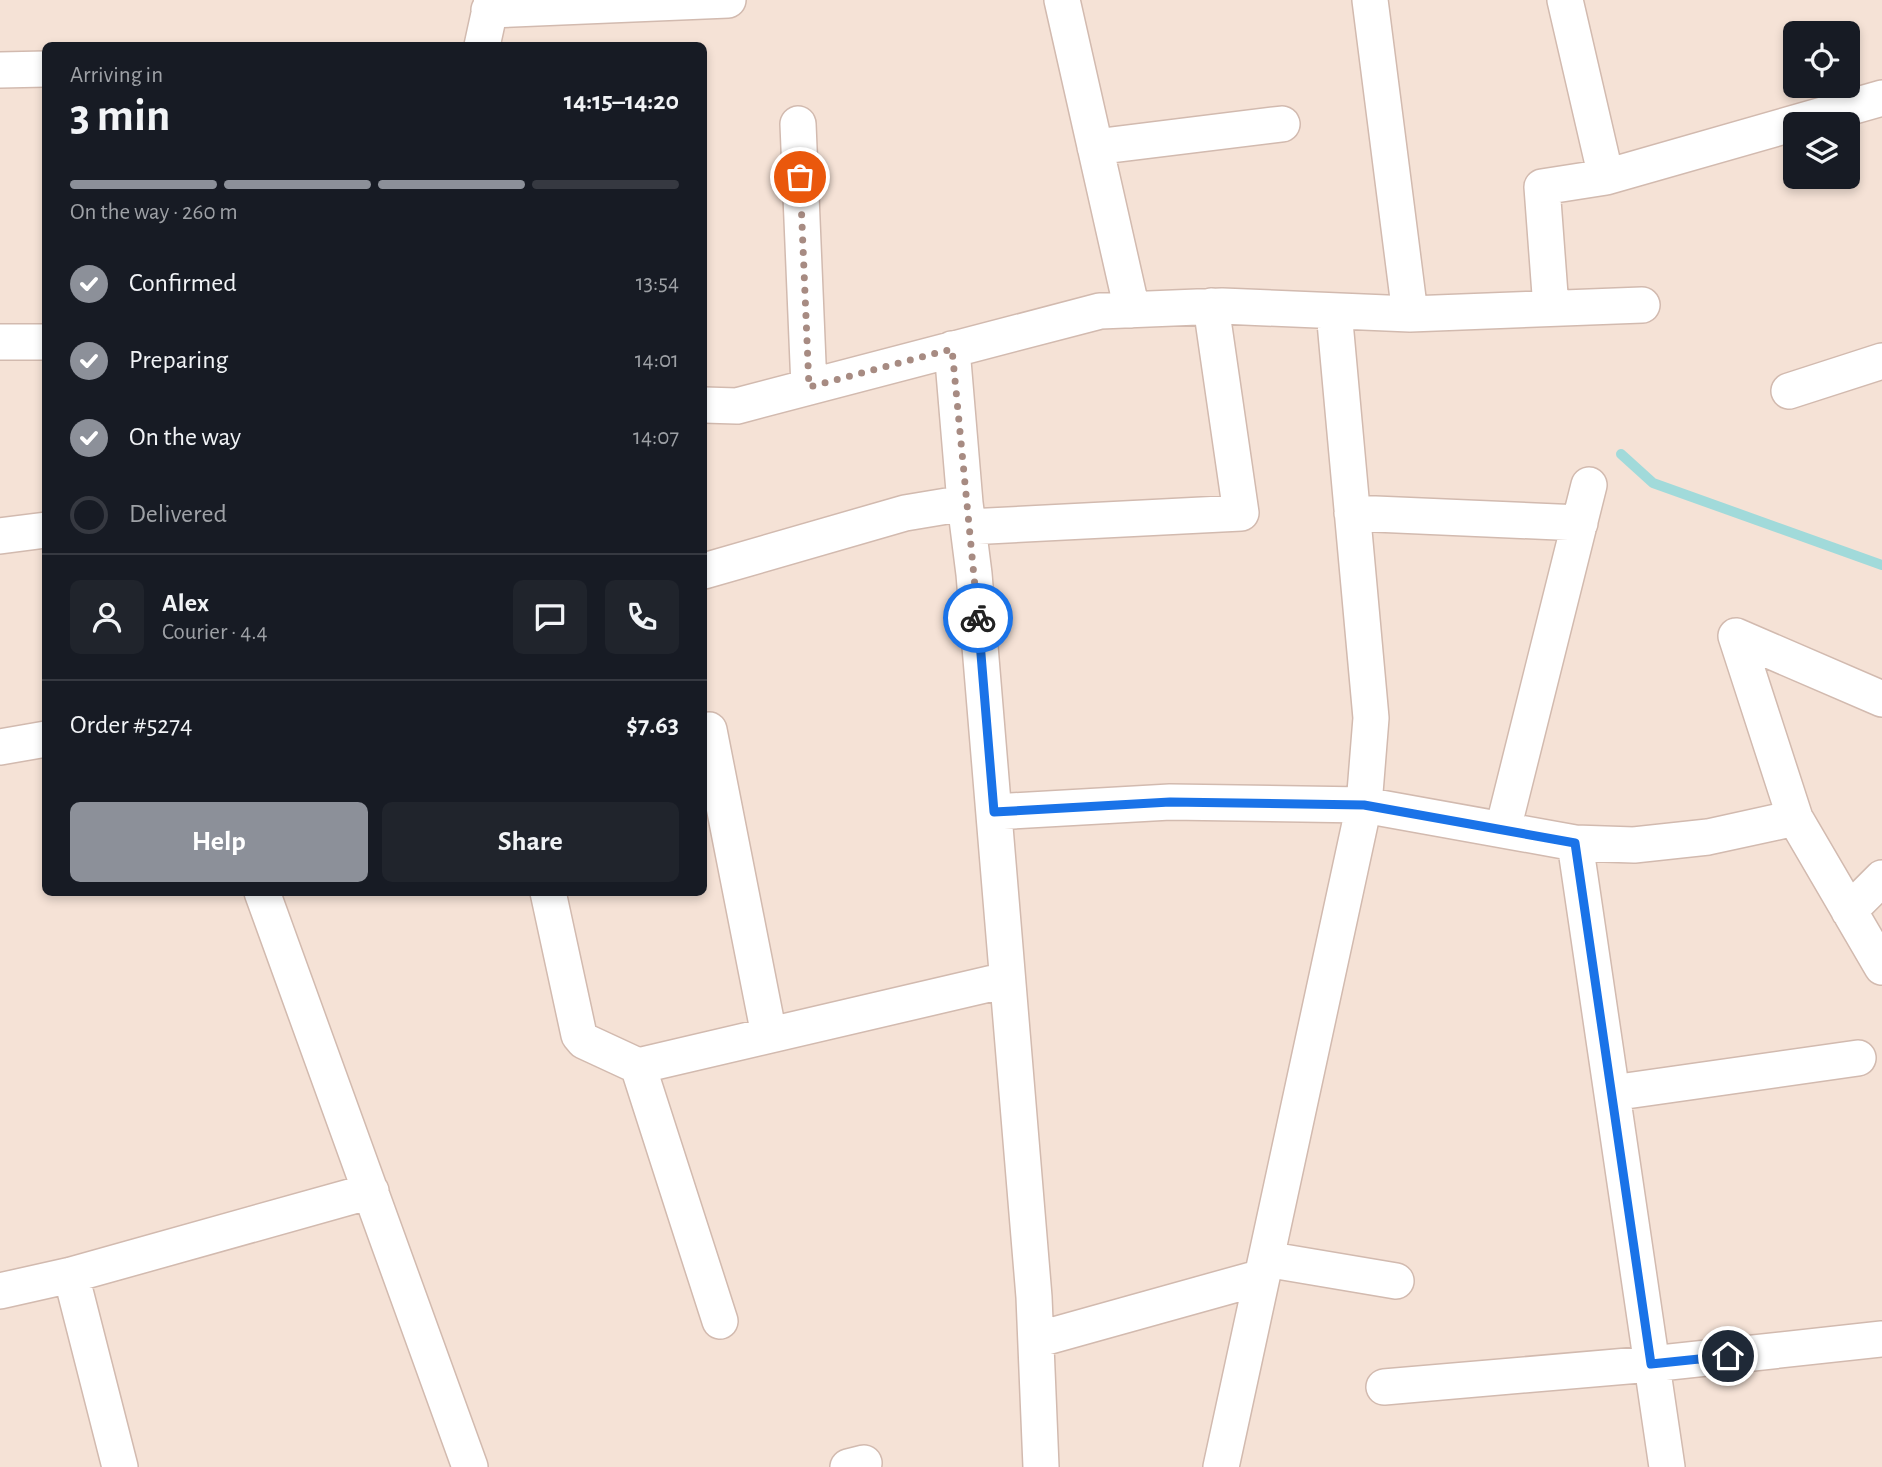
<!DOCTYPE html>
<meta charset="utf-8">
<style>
:root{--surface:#171b24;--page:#20242c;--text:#f1f3f6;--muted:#9ea1a6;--line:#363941;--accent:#8c9099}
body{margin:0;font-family:"Alegreya Sans",sans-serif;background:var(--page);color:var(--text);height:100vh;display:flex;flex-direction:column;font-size:26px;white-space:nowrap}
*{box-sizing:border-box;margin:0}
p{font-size:23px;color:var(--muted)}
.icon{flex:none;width:38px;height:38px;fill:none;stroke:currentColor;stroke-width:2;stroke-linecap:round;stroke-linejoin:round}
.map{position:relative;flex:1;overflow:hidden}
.details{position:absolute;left:42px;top:42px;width:665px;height:854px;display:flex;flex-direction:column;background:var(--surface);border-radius:10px;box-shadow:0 4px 10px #0003}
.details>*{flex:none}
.tools{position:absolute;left:1783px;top:21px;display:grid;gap:14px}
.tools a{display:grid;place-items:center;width:77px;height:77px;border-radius:10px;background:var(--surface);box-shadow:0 4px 10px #0003;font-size:35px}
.pin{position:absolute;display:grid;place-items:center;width:60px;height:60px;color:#fff;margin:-30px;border:4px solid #fff;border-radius:50%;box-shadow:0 2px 7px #0007}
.courier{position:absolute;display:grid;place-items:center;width:70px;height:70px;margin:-35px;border:5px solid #1a73e8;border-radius:50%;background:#fff;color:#222;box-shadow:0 2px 9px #0007}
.overview em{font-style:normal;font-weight:700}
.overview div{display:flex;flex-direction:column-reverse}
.overview{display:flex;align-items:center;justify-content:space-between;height:119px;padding:0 28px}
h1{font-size:46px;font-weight:700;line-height:52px}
.bar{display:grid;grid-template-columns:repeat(4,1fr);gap:10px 7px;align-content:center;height:84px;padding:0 28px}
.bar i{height:9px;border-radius:5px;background:var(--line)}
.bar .on{background:var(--accent)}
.bar p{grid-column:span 4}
.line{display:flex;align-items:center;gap:18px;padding:0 28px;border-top:2px solid var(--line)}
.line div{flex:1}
.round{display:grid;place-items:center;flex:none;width:74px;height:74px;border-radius:10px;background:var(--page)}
ol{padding:0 28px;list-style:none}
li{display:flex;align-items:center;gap:21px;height:77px}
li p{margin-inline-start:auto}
li .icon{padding:7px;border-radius:50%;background:var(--accent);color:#fff;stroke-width:4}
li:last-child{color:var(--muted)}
li i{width:38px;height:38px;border:4px solid var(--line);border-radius:50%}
.button{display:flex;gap:14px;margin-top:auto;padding:14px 28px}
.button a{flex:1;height:80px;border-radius:10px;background:var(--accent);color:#fff;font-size:28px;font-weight:700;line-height:80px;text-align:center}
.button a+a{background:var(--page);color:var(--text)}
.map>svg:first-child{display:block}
.residential{fill:#f5e2d6;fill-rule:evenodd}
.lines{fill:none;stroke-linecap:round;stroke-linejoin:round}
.stream{stroke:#a1dada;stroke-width:10}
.street-casing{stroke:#d2baaf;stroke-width:38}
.street{stroke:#fff;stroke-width:35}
.done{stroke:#a78b82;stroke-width:7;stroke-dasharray:0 12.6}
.route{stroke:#1a73e8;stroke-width:9}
</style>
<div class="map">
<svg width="1882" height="1467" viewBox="0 0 1882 1467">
<rect width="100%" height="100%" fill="#fdf2e8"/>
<!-- residential -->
<path class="residential" d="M0 0H1882V1467H0ZM1796 33H1848V86H1796ZM46 46H704V892H46ZM1796 124H1848V177H1796Z"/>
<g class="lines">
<!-- stream -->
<path class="stream" d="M1621 454 1653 483 1882 565"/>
<!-- street casing -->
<g class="street-casing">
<path id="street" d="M1062 0 1132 310
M1370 0 1410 314
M1565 0 1606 177
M489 10 728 0
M482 46 492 0
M0 70 46 69
M798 124 809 387
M1095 147 1282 124
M1551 308 1542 187 1606 177 1882 98
M0 342H46
M952 349 965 503
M1789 391 1882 361
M704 405 737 406 1100 311 1222 306 1410 314 1642 305
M1352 513 1580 523
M968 527 1241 513 1211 306
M0 536 46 530
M704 571 905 513 965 503 974 574 1034 1297 1041 1467
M1736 636 1795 818
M1736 636 1882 699
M709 730 769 1035
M0 747 46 739
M994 812 1170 802 1364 805 1575 843 1634 845 1708 837 1795 818 1882 967
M1503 829 1589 485
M1575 843 1667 1467
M262 892 470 1467
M548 892 579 1035 584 1041 638 1066
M1849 911 1882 878
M1612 1093 1858 1058
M1266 1259 1396 1281
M71 1275 120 1467
M0 1291 71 1275 371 1191
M720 1321 638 1066 1006 980
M1036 1340 1262 1277
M1384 1387 1651 1364 1882 1339
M848 1467 864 1463
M1221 1467 1364 805 1371 718 1334 311"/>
</g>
<!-- street -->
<use href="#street" class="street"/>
</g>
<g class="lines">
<!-- done -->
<path class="done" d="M800 177 809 387 952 349 978 618"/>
<!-- route -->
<path class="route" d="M978 618 994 812 1170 802 1364 805 1575 843 1651 1364 1728 1356"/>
</g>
</svg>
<div class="tools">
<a><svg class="icon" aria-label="locate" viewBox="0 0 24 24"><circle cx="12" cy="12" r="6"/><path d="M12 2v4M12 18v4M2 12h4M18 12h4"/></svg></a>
<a><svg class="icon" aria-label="layers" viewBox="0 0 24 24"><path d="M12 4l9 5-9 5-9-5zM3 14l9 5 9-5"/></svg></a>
</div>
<div class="pin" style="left:800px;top:177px;background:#ea580c"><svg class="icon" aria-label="bag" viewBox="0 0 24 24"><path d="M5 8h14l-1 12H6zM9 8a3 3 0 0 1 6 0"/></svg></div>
<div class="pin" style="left:1728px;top:1356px;background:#1f2937"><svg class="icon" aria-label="home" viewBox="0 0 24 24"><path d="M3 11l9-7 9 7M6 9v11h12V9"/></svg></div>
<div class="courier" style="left:978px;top:618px"><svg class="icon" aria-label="bike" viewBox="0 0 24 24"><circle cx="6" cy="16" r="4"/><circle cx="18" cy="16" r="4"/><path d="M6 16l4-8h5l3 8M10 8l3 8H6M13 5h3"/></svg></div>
<section class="details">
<div class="overview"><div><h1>3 min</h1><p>Arriving in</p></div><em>14:15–14:20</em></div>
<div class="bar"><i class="on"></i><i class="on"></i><i class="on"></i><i></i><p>On the way · 260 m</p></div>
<ol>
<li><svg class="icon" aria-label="check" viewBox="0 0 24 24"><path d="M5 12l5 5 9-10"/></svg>Confirmed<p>13:54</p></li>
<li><svg class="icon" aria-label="check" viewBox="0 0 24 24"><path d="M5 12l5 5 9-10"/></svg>Preparing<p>14:01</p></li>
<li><svg class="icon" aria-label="check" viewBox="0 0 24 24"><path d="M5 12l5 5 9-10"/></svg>On the way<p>14:07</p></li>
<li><i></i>Delivered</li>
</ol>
<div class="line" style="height:126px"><a class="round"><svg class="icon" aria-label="person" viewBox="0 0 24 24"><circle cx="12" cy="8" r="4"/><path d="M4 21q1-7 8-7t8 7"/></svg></a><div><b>Alex</b><p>Courier · 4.4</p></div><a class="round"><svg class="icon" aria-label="chat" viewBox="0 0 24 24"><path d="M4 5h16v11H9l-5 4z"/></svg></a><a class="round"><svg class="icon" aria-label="phone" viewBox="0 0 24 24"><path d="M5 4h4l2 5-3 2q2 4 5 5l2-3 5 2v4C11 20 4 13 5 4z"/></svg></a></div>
<div class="line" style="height:91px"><div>Order #5274</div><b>$7.63</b></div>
<div class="button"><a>Help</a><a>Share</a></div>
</section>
</div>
